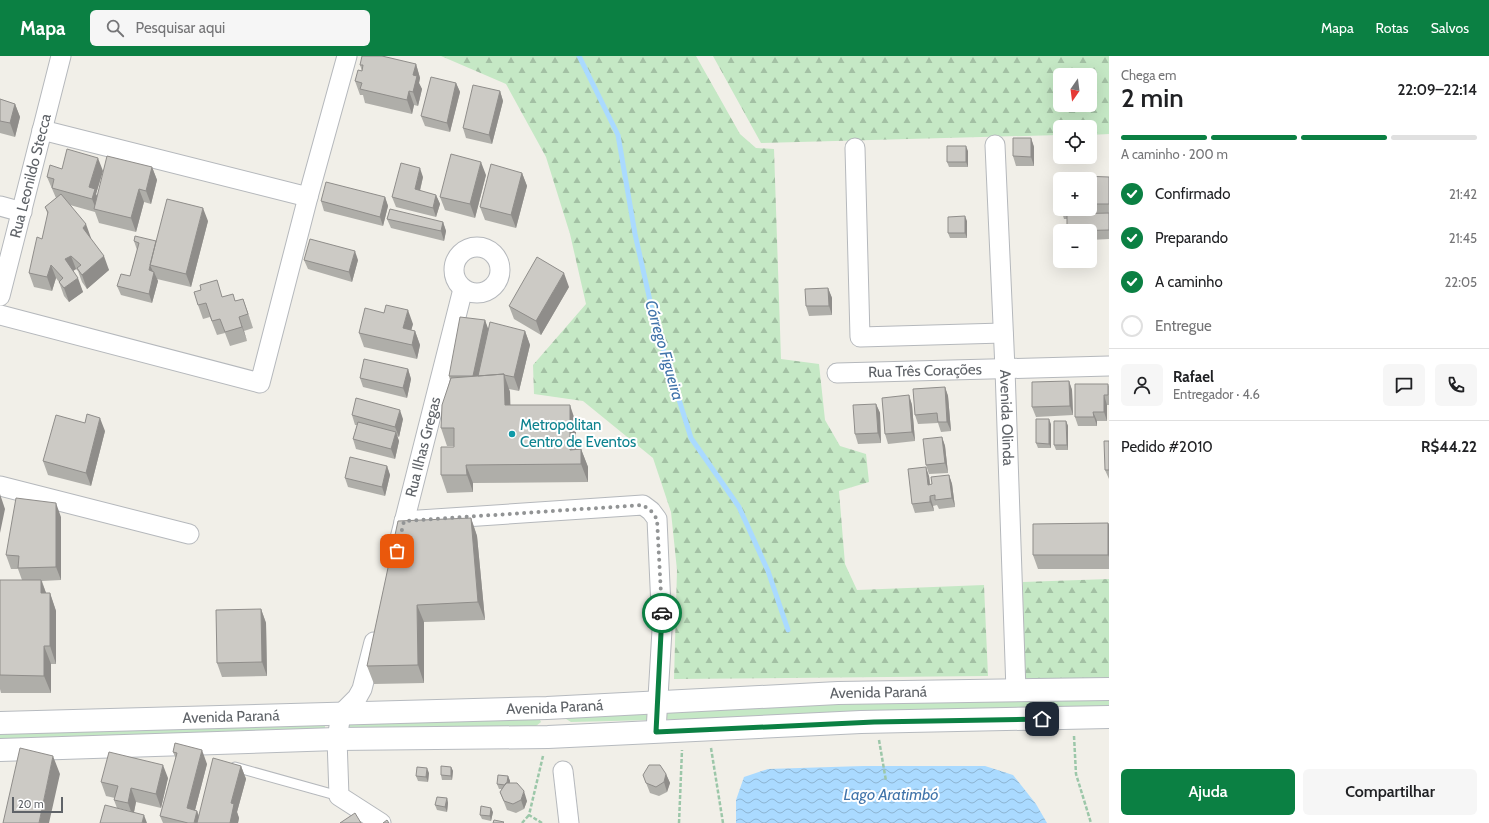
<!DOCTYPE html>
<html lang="pt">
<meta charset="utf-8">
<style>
:root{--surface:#fff;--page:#f6f6f6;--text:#202124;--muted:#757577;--line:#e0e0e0;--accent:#0b8043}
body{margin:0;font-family:Cabin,sans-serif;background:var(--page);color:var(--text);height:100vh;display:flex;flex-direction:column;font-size:15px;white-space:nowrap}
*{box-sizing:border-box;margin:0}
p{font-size:13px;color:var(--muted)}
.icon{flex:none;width:22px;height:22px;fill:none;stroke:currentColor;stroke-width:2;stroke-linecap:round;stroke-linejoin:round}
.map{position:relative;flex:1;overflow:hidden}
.drawer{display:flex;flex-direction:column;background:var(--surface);width:380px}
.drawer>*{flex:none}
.needle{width:26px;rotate:194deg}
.fabs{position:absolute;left:1053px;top:12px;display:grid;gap:8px}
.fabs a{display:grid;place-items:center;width:44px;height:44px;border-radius:6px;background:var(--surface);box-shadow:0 4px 16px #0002;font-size:20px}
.scale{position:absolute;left:12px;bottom:10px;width:51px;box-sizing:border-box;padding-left:4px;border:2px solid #5f6368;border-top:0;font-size:11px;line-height:14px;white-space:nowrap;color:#5f6368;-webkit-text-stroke:3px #fff;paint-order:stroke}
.pin{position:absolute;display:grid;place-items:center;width:34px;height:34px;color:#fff;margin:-17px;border-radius:8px;box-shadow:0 2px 6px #0006}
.courier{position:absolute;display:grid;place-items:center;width:40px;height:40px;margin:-20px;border:3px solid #0b8043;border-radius:50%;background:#fff;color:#222;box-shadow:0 1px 5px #0007}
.headline em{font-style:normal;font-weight:600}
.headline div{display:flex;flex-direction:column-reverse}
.headline{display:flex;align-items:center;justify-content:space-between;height:68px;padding:0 12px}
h1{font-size:26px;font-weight:600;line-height:30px}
.bar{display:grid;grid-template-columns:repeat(4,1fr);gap:6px 4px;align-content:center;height:48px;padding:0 12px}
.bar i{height:5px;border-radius:3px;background:var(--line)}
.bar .on{background:var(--accent)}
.bar p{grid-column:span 4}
.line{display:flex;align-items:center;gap:10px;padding:0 12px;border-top:1px solid var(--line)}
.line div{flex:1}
.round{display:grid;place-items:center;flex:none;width:42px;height:42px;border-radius:6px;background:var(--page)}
ol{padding:0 12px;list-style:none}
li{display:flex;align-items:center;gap:12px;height:44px}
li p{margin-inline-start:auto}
li .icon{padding:4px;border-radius:50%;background:var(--accent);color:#fff;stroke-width:4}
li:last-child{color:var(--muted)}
li i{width:22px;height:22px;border:2px solid var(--line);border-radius:50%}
.cta{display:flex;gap:8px;margin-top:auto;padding:8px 12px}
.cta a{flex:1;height:46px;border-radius:6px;background:var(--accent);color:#fff;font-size:16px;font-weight:600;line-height:46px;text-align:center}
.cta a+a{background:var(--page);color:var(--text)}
header{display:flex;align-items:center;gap:24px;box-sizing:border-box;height:56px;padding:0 20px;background:var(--accent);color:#fff}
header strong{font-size:19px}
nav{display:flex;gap:22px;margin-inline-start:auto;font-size:14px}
.search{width:280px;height:36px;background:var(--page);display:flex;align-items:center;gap:10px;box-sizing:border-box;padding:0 14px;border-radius:6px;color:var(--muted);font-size:15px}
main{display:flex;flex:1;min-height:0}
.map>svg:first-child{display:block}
.forest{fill:url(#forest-firs);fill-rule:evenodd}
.park{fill:#c5e8c5}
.water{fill:url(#water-waves)}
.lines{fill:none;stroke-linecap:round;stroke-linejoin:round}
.stream{stroke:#aadaff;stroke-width:5}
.service-casing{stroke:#b5b8bc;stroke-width:11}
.minor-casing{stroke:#b5b8bc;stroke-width:21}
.secondary-casing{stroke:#b6babf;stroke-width:24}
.path{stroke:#9cc7a9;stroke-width:2.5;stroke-dasharray:4 2;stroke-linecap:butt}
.service{stroke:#fff;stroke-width:9}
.minor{stroke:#fff;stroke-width:19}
.secondary{stroke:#fff;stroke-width:22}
.wall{fill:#afaea9}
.shaded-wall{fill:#8f8d8a}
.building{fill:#cccac5;stroke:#8f8d8a}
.done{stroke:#929495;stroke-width:4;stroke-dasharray:0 7.2}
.route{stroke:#0b8043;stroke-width:5}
.culture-dot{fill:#0f9aa8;stroke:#fff;stroke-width:1.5}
.labels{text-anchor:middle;stroke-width:4;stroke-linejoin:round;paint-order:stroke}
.street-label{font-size:15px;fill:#5f6368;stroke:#fff}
.culture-label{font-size:15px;fill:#0d838f;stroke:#fff;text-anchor:start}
.water-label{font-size:16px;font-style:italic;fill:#4174aa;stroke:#fff}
</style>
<header>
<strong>Mapa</strong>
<div class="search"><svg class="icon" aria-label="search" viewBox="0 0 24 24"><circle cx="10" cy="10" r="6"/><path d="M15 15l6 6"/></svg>Pesquisar aqui</div>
<nav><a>Mapa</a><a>Rotas</a><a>Salvos</a></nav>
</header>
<main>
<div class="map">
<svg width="1109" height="767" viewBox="0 0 1109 767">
<defs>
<pattern id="forest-firs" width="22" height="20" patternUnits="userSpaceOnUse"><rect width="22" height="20" fill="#c5e8c5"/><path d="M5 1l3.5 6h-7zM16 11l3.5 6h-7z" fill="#a3c0a4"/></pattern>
<pattern id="water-waves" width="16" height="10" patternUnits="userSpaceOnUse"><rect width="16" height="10" fill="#aadaff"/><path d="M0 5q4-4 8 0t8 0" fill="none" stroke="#8eb4d2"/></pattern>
</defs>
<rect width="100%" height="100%" fill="#f1efe8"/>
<!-- forest -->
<path class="forest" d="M441 0H696L740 78 756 92 774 93 781 303 819 308 825 364 840 390 866 398 869 426 839 435 845 508 857 534 984 529 988 620 674 623 677 514 671 456 653 402 583 345 534 338 533 309 586 248 570 178 546 101 506 28Z
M713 0H1109V78L1090 79V71H1060V79L761 87ZM1060 19H1090V49H1060Z
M1109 523V624L1024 625 1023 526Z"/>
<!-- park -->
<path class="park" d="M1109 643V653L571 666 566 663 569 657 843 648Z
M539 662 541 666 536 670 348 674 344 669Z
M325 668V672L321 675 0 683V675Z"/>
<!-- water -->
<path class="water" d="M863 710H985L1013 719 1036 748 1047 767H736V744L744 721 768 713Z"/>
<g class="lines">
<!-- stream -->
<path class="stream" d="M579 0 618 79 635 178 655 267 691 382 739 451 768 515 788 574"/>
<!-- service casing -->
<g class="service-casing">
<path id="service" d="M235 711 339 740"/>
</g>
<!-- minor casing -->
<g class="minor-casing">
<g id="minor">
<path d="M42 74 308 141"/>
<path id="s1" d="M995 89 1005 313 1016 635"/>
<path d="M855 92 860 281 1003 277"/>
<path d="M0 150 22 156"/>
<circle cx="477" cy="214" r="23"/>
<path id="s2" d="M0 240 61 0"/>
<path d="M0 259 260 327 308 141 347 0"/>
<path id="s3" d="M837 317 1109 310"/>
<path d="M0 430 189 478"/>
<path d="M404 465 643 449 651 455 657 463 662 574 656 675"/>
<path id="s4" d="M398 490 463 233"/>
<path d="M374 586 362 633 357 642 341 658 337 683 339 740 381 767"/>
<path d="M563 715 569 767"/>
</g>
</g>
<!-- secondary casing -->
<g class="secondary-casing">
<g id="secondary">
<path id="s5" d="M0 667 547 652 838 637 1109 633"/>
<path d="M0 694 337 683 548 681 861 666 1109 661"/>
</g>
</g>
<!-- path -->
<path class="path" d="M1074 680 1076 718 1091 767
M879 684 886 725
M711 692 723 767
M522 767 529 759
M542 767 529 759 543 700
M679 767 682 694"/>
<!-- service -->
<use href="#service" class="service"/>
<!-- minor -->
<use href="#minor" class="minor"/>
<!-- secondary -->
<use href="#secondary" class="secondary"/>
</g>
<!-- wall -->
<path class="wall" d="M416 8 420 22 419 27 422 33 418 50 414 49 412 58 365 47 363 39H360L355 25 362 15 360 9Z
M456 27 460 36 450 76 425 70 421 60Z
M500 35 503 45 492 88 466 82 463 72Z
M0 43 15 48 20 61 15 81 0 77Z
M1031 82 1034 91V110H1016L1013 100Z
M968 95V111H949L947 106Z
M152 111 157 124 151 148 144 146 136 176 99 167 95 156 70 149 91 182V183L109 214 87 233 82 226 78 215 76 213 73 215 83 236 69 246 64 240 59 226 56 222 52 235 34 231 29 217 42 183 48 159 45 151 56 142 47 121 62 113 103 115 96 138 97 140Z
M522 117 527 130 516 172 485 164 480 151Z
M486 119 475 162 445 154 440 141Z
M423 121 420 135 436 139 440 148 436 161 396 151 392 141Z
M1109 121V183L1090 184V175H1067V163H1064L1061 153H1078V157H1093H1085L1083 153H1090V123Z
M385 141 388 150 383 170 324 155 321 145Z
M387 163 443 166 446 175 444 185 391 172Z
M208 165 191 231 157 223 158 225 152 247 121 239 117 230 130 220 137 194 134 185H156Z
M967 165V182H950L948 177Z
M304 204H358L352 226 308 213Z
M569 231 541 279 514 263 509 250Z
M828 232 832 242V259L809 260 806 250Z
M223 241 236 245 243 243 253 272 244 275 247 285 230 290 225 277 217 279 210 261 203 263 198 249Z
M485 264 488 274 525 275 530 289 519 335 509 333 510 336V349L576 367V393H581L588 411V426L473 427V436L447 437 441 419 454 391V390H447L441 372 450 324 449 320Z
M413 268 411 274 415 275 420 289 417 303 364 291 359 277Z
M408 313 411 323 407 342 363 331 360 322Z
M1069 325 1072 334 1073 359 1036 361 1032 351Z
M1109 329V349H1107V365H1097V370H1078L1075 361Z
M945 331 948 340 951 375 941 376 938 367 918 368 915 359Z
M909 339 912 349 915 385 888 388 885 378Z
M876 348 880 357 881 387 858 388 855 378Z
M352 359 403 363 399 381 397 380 399 385 395 403 356 393 353 383 357 369H355Z
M1066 365 1068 370V394H1056L1054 389Z
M1051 368V392H1038L1036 387Z
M105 375 91 430 48 419 43 405Z
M942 381 945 390 948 417 929 418 926 409Z
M1109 385V423L1105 414Z
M387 410 390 419 385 440 348 431 345 422Z
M949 419 952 428 955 451 939 453 937 449 933 450 934 455 915 457 912 448 929 420 930 429 932 428Z
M61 461V524L42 525 46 537H50L56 555V608H51V637H1L0 633V524H22L18 513H11L6 499Z
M471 462 477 480 485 564 424 566V627L374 628 367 610Z
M1108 467 1109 469V513H1038L1033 499Z
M261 553 266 567 267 620 222 621 217 607Z
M175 687 207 708 195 754 197 755 199 760 241 710 246 723 237 756 239 762 238 767H163L160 760 176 703 173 696Z
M451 711 453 715 452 724H442L441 719Z
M429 717 428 726 418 725 416 720Z
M666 718 670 727 667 736 659 740 650 737 643 719Z
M508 720 510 725 509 727 527 745 524 753 516 757 507 754 500 736 502 733H499L497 728Z
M168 722 161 752 136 746 134 756 117 752 114 744 115 742 106 740 101 726Z
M447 742 448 747 447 756 437 754 435 749Z
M493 756 491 765 482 763 480 759Z"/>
<!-- shaded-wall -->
<path class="shaded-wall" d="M416 8 420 22 419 27 422 33 418 50 413 36V19Z
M456 27 460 36 450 76 447 67Z
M409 35 414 49 412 58 407 44Z
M500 35 503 45 492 88 489 79Z
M15 48 20 61 15 81 10 67Z
M1031 82 1034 91V110L1031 101Z
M966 90 968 95V111L966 106Z
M98 102 103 115 96 138 100 146 96 153 92 143 89 131Z
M481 106 486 119 475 162 470 148Z
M152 111 157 124 151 148 146 135Z
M420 112 423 121 418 142 415 133Z
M522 117 527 130 516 172 511 159Z
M139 133 144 146 136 176 131 162Z
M436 139 440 148 436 161 433 152Z
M385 141 388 150 383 170 380 161Z
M203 152 208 165 191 231 186 218Z
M1075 153H1078V163Z
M965 160 967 165V182L965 177Z
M443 166 446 175 444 185 441 175Z
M86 168 91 182 88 186 83 172Z
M355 195 358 204 352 226 349 216Z
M71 200 76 213 70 217 65 203Z
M104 200 109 214 87 233 82 219Z
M51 209 56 222 52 235 47 221Z
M150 209 154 218 149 214Z
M154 216 158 225 152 247 149 238Z
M564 217 569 231 541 279 536 265Z
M78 222 83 236 69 246 64 232Z
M828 232 832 242V259L829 250Z
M243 243 248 257 253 272 248 258Z
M408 254 413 268 408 286 403 272Z
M239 261 244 275 247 285 242 271Z
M485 264 490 278 480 322 472 321Z
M415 275 420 289 417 303 412 289Z
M525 275 530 289 519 335 514 321Z
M408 313 411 323 407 342 403 332Z
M504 318 510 336 511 367 505 349Z
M1069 325 1072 334 1073 359 1070 350Z
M945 331 948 340 951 375 947 366Z
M909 339 912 349 915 385 912 376Z
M1104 339 1107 349V365L1104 356Z
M876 348 880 357 881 387 878 377Z
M570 349 576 367V408L570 394Z
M400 354 403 363 399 381 395 371Z
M1093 356 1097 365V370L1094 361Z
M100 362 105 375 91 430 86 417Z
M1049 363 1051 368V392L1049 388Z
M1066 365 1068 370V394L1067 389Z
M396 376 399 385 395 403 391 393Z
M942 381 945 390 948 417 945 407Z
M581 393 588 411V426L581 408Z
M466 409 473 427V436L467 419Z
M387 410 390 419 385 440 382 431Z
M926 411 929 420 931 438 928 429Z
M949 419 952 428 955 451 952 442Z
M0 438 5 453 0 477Z
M930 440 933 450 934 455 930 446Z
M56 447 61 461V524L56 511Z
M471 462 477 480 485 564 478 546Z
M1108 467 1109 469V501L1108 499Z
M41 524 48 542 41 537Z
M50 537 56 555V608L50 590Z
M417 549 424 566V627L418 609Z
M261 553 266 567 267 620 262 606Z
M44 590 51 608V637L44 620Z
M202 694 207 708 192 766 187 752Z
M53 700 60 718 49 767H39Z
M163 709 168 722 161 752 156 738Z
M241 710 246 723 237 756 239 762 238 767H230L231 747Z
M451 711 453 715 452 724 451 720Z
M427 712 429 717 428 726 426 721Z
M666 718 670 727 667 736 664 726Z
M508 720 510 725 509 734 507 729Z
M131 732 136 746 133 761 128 747Z
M524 735 527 745 524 753 521 744Z
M447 742 448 747 447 756 445 751Z
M491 752 493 756 491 765 490 760Z
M197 755 201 767H194Z
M144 759 147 767H142Z"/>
<!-- building -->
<path class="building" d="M362 0H382L416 8 413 19 417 20 413 36 409 35 407 44 360 33 362 27 355 25 358 14 362 15 363 9H360Z
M431 21 456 27 447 67 421 60Z
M473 29 500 35 489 79 463 72Z
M0 43 15 48 10 67 0 65Z
M1013 82H1031V101L1013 100Z
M947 90H966V106H947Z
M67 93 98 102 89 131 95 133 92 143 52 132 54 123 47 121 50 109 62 113Z
M451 98 481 106 470 148 440 141Z
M107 100 152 111 146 135 139 133 131 162 94 153Z
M401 107 420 112 415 133 436 139 433 152 392 141Z
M491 108 522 117 511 159 480 151Z
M1060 119H1074V123H1060Z
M1082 120 1109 121V148H1090V123H1082Z
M326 126 385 141 380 161 321 145Z
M61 138 86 168 83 172 104 200 82 219 77 212 81 209 71 200 65 203 78 222 64 232 59 226 63 222 51 209 47 221 29 217 37 181 42 183 48 156 45 151Z
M167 143 203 152 186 218 150 209Z
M390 153 443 166 441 175 387 163Z
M1061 153H1075L1061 154Z
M1109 157V174L1067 175V158Z
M965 160V177H948V161Z
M135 180 156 185 149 214 154 216 149 238 117 230 121 218 130 220 139 187 134 185Z
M310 183 355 195 349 216 304 204Z
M537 201 564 217 536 265 509 250Z
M217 224 222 241 233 238 235 245 243 243 248 258 239 261 242 271 225 276 220 263 212 265 206 247 198 249 194 236 201 234 200 229Z
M828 232 829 250H806L805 233Z
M386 249 408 254 403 272 415 275 412 289 359 277 365 252 384 257Z
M460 261 485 264 473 320H449Z
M490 266 525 275 514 321 504 319V318L478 320Z
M364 303 408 313 403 332 360 322Z
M504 318 505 349H570V394L581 393V408L466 409 467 419H441V391H454V372H441L442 349 451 322Z
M1069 325 1070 350 1032 351V326Z
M1075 328H1108V339H1104V356H1093L1094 361H1075Z
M945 331 947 366H938L937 357 915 359 913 333Z
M909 339 912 376 885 378 882 342Z
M356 342 400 354 395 371 352 359Z
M876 348 878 377 855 378 853 349Z
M87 358 100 362 86 417 43 405 56 359 85 367Z
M1036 363H1049V388L1036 387Z
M1054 365H1066L1067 389H1054Z
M358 366 396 376 391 393 353 383Z
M942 381 945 407 926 409 923 383Z
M1104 385H1109V414H1105Z
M350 401 387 410 382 431 345 422Z
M926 411 928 429 932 428 931 421 949 419 952 442 935 444V439L930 440V446L912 448 908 413Z
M16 442 56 447V511L18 512 19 500 6 499Z
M471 462 478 546 417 549 418 609 367 610 398 465Z
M1108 467V499H1033V468Z
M0 524H41V537H50V590H44V620L0 619Z
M261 553 262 606 217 607 216 554Z
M175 687 202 694 187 752 197 755 194 767H188L160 760 177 697 173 696Z
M20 692 53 700 39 767H3Z
M109 696 163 709 156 738 131 732 128 747 114 744 118 730 101 726Z
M213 702 241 710 231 747 234 748 230 767H231H197Z
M649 709H660L666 718 664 726 656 731 646 727 643 719Z
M441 710 451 711V720L441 719Z
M417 711 427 712 426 721 416 720Z
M498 719 508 720 507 727H506L505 729 497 728Z
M506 727H517L524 735 521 744 513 748 504 745 500 736Z
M437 741 447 742 445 751 435 749Z
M105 749 144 759 142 767H100Z
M481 750 491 752 490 760 480 759Z
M355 757 361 767H340Z
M387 764 389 767H383Z
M494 764 504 766 503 767H493Z"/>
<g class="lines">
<!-- done -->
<path class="done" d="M397 495 404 465 643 449 651 455 657 463 662 557"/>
<!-- route -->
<path class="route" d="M662 557 656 676 874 666 1042 663"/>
</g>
<!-- markers -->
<circle class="culture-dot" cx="512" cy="378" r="4"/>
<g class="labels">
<!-- street labels -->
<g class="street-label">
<text dy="5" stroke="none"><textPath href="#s2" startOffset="124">Rua Leonildo Stecca</textPath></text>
<text dy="5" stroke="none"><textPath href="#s3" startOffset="88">Rua Três Corações</textPath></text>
<text dy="5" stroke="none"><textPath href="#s1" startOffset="273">Avenida Olinda</textPath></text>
<text dy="5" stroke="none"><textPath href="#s4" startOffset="102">Rua Ilhas Gregas</textPath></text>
<text dy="5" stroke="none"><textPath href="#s5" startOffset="879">Avenida Paraná</textPath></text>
<text dy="5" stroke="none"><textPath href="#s5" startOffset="555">Avenida Paraná</textPath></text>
<text dy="5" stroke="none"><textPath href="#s5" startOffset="231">Avenida Paraná</textPath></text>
</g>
<!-- culture labels -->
<g class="culture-label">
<text x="520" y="374">Metropolitan<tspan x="520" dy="17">Centro de Eventos</tspan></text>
</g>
<!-- water labels -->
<g class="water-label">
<text transform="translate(665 294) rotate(74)" y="6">Córrego Figueira</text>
<text x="891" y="744">Lago Aratimbó</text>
</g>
</g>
</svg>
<div class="fabs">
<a><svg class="needle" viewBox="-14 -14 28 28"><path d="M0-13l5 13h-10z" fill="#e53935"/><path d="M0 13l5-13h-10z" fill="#757577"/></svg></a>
<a><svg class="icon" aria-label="locate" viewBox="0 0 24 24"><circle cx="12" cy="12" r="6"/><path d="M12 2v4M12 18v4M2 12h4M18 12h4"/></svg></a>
<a>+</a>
<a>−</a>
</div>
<div class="scale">20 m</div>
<div class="pin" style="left:397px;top:495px;background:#ea580c"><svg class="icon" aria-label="bag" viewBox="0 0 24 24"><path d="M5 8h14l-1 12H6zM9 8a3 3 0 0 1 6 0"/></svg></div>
<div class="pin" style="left:1042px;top:663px;background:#1f2937"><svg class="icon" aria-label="home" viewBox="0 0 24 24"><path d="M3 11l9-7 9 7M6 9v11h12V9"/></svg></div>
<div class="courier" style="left:662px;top:557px"><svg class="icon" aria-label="car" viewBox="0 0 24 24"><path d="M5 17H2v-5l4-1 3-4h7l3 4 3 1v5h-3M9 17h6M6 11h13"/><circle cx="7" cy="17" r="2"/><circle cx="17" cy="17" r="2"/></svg></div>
</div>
<section class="drawer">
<div class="headline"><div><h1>2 min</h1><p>Chega em</p></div><em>22:09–22:14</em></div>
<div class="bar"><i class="on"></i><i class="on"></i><i class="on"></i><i></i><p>A caminho · 200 m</p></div>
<ol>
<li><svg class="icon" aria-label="check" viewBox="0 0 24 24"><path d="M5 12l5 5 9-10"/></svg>Confirmado<p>21:42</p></li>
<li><svg class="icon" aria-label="check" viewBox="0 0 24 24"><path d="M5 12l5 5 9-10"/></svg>Preparando<p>21:45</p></li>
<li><svg class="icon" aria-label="check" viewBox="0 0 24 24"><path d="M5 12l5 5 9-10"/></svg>A caminho<p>22:05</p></li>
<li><i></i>Entregue</li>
</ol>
<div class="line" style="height:72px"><a class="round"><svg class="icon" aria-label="person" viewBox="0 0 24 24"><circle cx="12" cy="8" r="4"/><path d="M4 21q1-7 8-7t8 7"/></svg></a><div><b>Rafael</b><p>Entregador · 4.6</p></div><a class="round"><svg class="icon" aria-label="chat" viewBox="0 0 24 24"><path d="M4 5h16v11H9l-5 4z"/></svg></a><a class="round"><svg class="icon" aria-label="phone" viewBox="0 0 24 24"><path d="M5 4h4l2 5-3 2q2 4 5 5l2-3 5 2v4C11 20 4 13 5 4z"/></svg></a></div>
<div class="line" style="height:52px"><div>Pedido #2010</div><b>R$44.22</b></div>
<div class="cta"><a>Ajuda</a><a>Compartilhar</a></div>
</section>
</main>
